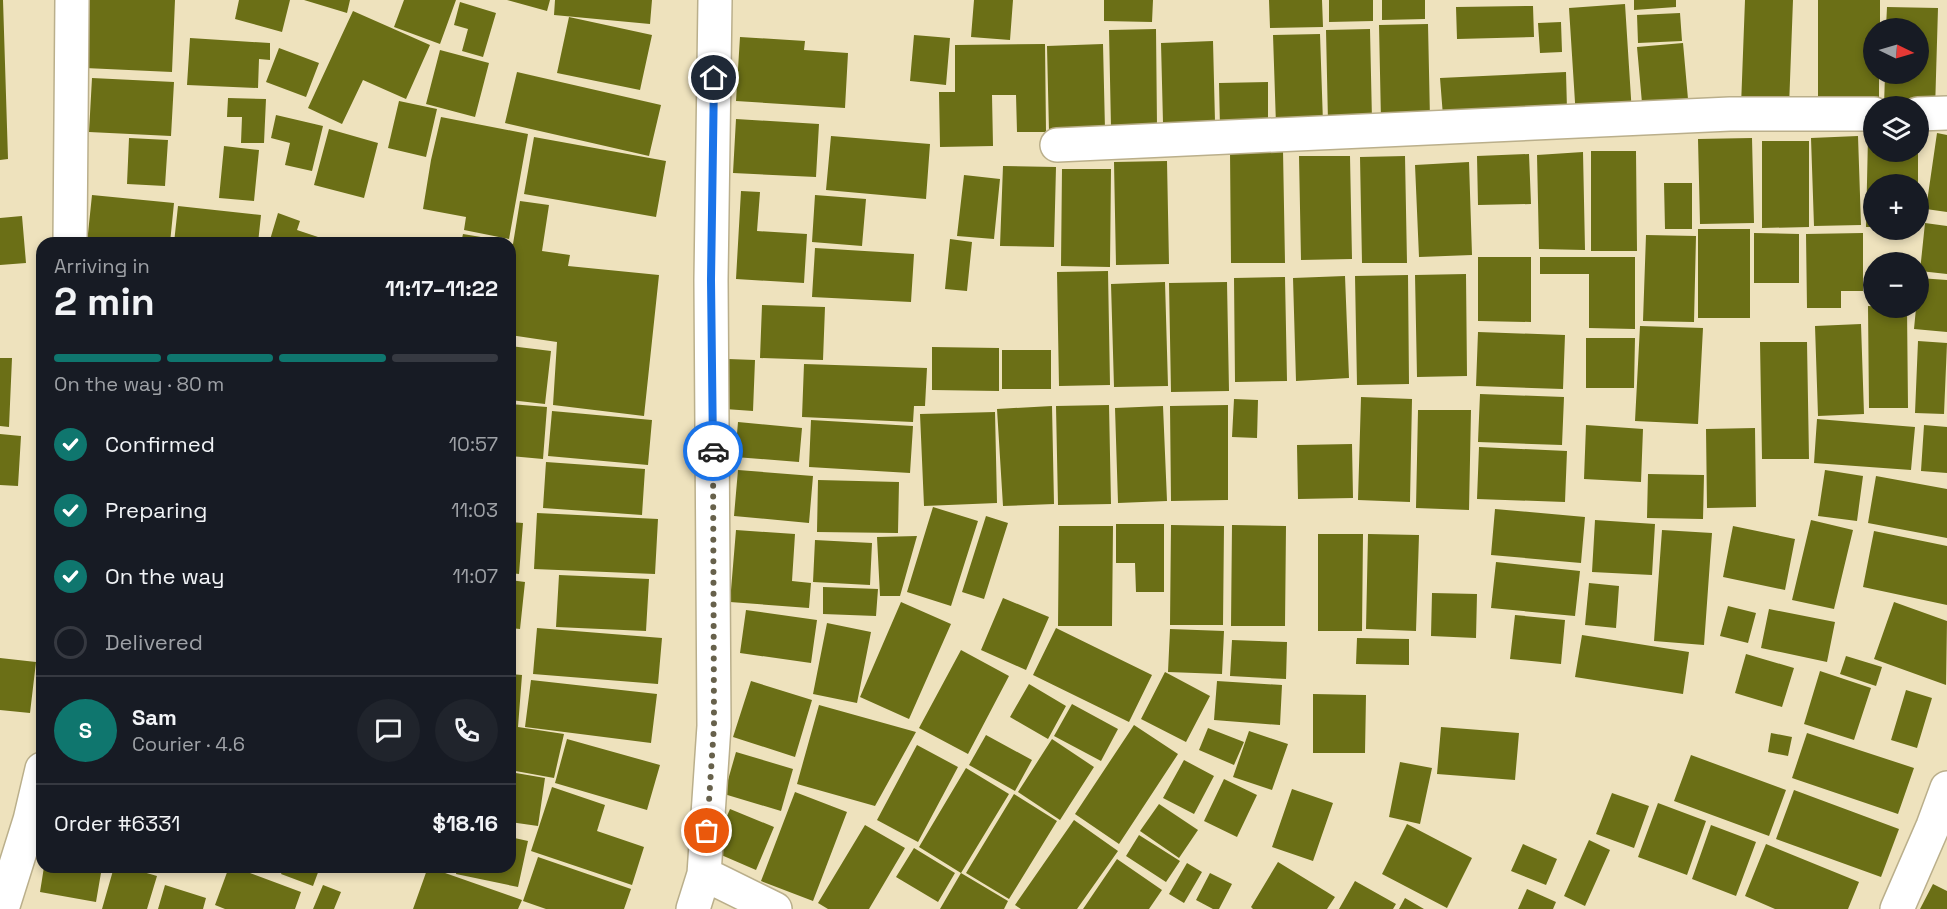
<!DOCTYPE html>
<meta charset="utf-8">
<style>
:root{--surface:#171b24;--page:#20242c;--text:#f1f3f6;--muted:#9ea1a6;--line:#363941;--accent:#0f766e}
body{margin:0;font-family:"Space Grotesk",sans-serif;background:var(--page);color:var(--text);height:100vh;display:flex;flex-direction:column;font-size:22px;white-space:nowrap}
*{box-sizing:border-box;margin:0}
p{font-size:20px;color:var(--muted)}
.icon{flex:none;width:33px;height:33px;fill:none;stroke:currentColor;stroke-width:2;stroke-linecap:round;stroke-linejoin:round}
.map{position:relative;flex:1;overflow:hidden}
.sheet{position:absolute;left:36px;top:237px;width:480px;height:636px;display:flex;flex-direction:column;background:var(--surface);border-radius:18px;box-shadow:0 3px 9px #0003}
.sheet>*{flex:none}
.needle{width:39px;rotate:95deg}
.tools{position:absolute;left:1863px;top:18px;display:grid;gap:12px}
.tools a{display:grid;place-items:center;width:66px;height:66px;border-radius:50%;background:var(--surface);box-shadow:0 3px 9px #0003;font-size:30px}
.pin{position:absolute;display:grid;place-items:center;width:51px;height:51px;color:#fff;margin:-26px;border:3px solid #fff;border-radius:50%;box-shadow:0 2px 6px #0007}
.courier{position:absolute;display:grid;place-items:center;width:60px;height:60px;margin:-30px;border:4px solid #1a73e8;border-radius:50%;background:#fff;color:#222;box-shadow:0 2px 8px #0007}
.overview em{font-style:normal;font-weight:700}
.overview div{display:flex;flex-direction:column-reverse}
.overview{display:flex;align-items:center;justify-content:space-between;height:102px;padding:0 18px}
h1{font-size:39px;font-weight:700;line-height:45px}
.bar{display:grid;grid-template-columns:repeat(4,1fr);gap:9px 6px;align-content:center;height:72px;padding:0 18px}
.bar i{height:8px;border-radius:4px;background:var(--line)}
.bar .on{background:var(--accent)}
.bar p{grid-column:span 4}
.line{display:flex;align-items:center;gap:15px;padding:0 18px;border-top:2px solid var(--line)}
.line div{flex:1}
.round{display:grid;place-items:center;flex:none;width:63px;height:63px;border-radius:32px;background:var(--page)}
ol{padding:0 18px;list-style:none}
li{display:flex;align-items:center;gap:18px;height:66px}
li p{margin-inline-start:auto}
li .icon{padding:6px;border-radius:50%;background:var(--accent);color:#fff;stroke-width:4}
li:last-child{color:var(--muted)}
li i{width:33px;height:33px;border:3px solid var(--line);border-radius:50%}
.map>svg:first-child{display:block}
.building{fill:#6b6f16}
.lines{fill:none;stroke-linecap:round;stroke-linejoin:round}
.minor-casing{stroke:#baaf8b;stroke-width:36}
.minor{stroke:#fff;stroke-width:33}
.done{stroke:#67614b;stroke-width:6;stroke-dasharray:0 10.8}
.route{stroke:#1a73e8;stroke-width:8}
</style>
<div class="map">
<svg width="1947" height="909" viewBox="0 0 1947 909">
<rect width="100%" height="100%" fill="#eee2bd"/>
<!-- building -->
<path class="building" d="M0 0H3L8 159 0 160Z
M88 0H175L172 72 85 68Z
M239 0H290L282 32 235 19Z
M304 0H350L347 13Z
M404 0H456L440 44 394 27Z
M507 0H550L547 11Z
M555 0H652L650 24 554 15Z
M974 0H1013L1010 40 971 37Z
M1104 0H1153L1152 22 1104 21Z
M1269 0H1322L1323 27 1270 28Z
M1329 0H1373V21L1329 22Z
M1382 0H1425V19L1382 20Z
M1634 0H1676V7L1634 10Z
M1745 0H1793L1789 107 1741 106Z
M1818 0H1880V28H1874V74H1879V106L1818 107Z
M460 2 496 13 483 57 462 51 468 29 454 25Z
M1625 4 1632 114 1576 118 1569 8Z
M1533 6 1534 37 1457 39 1456 7Z
M1887 7 1938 8 1935 110 1918 106H1884L1885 74H1918V28H1886Z
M353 11 430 45 406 99 363 80 342 124 308 108Z
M1680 13 1682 41 1638 43 1637 15Z
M569 17 652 35 640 90 557 73Z
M1561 22 1562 52 1540 53 1538 23Z
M1428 24 1430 119 1381 121 1379 25Z
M1156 29 1157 127 1111 128 1109 30Z
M1370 29 1372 121 1328 122 1326 30Z
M1320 34 1323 123 1276 125 1273 35Z
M914 35 950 38 946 85 910 81Z
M740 37 805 41 804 50 848 53 845 108 736 101Z
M190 38 270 43V60L259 59 258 88 187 85Z
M1213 41 1215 122 1163 123 1161 43Z
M1683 43 1688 99 1642 103 1637 47Z
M1045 44 1046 132H1017L1016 95H992L993 146 940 147 939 92H955V45Z
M1103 44 1105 130 1049 132 1047 46Z
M279 48 319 63 306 97 266 82Z
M440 50 489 63 475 117 426 104Z
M517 72 661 105 649 156 505 123Z
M1566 72 1567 110 1443 116 1440 78Z
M92 78 174 82 171 136 89 132Z
M1268 82V125L1220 127 1219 83Z
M228 98 266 99 264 143H241L242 117H227Z
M399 101 437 109 426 157 388 148Z
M276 115 323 126 312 171 285 165 290 143 271 138Z
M441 117 528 134 509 239 464 230 466 217 423 209 431 160Z
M736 119 819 124 816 177 733 173Z
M329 129 378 143 364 198 314 185Z
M1937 133 1947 135V212L1926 209Z
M831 136 930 144 926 199 826 190Z
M1858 136 1861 225 1814 226 1811 138Z
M534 137 666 161 656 217 524 194Z
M1868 137H1874V152H1918V184H1874V227H1866Z
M129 138 168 140 165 186 127 184Z
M1752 138 1754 223 1700 224 1698 139Z
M1762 141H1809V227L1762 228Z
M224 146 259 150 254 201 219 198Z
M1283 150 1285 263H1231L1230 151Z
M1591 151H1636L1637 251H1591Z
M1583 152 1585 250 1539 249 1537 155Z
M1529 154 1531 204 1478 205 1477 156Z
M1299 156H1350L1352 259 1301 260Z
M1405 156 1407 263H1362L1360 157Z
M1167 161 1169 264 1116 265 1114 162Z
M1469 162 1472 255 1419 257 1415 165Z
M1003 166 1056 167 1054 247 1000 246Z
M1062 169H1111L1110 267 1061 266Z
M964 175 1000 179 994 239 957 236Z
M1664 183H1692V229H1665Z
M741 191 760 192 757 231 807 234 804 283 736 279Z
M92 195 174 203 170 243H87Z
M815 195 866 199 862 246 812 242Z
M520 201 549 205 542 251 570 255 568 266 659 275 644 416 553 405 557 342 510 335V243L513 244Z
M178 206 261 215 258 243H174Z
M278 213 300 221 297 230 336 243H269Z
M22 216 26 263 0 265V218Z
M1925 223 1947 226V274L1920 271Z
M1698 229H1750V318H1698Z
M1754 233 1799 234V283H1754Z
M1863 233V291H1841V308H1807L1806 234Z
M463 234 499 240 506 243H461Z
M1646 235 1696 236 1694 322 1643 321Z
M950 239 972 242 967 291 945 289Z
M815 248 914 254 911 302 812 297Z
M1478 257H1531V322L1478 321Z
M1540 257H1635V329L1589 328V274H1540Z
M1108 271 1110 385 1059 386 1057 272Z
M1466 274 1467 376 1417 377 1415 275Z
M1408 275 1409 384 1357 385 1355 276Z
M1345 276 1349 378 1296 381 1293 278Z
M1285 277 1287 381 1235 382 1234 278Z
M1919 278 1947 280V332L1914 329 1916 308H1918Z
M1165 282 1168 386 1114 387 1111 284Z
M1227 282 1229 391 1171 392 1169 283Z
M762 305 825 307 823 360 760 358Z
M1868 306 1907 308 1908 408H1869Z
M1861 324 1864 414 1818 416 1815 326Z
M1640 326 1703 328 1698 424 1635 421Z
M1478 332 1565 335 1563 389 1476 386Z
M1586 338H1635L1634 388H1586Z
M1918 341 1947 343 1944 414 1915 413Z
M1760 342H1807L1809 459H1762Z
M510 346 551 351 545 404 510 400Z
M932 347 999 348V391L932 390Z
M1002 350H1051V389H1002Z
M0 358H12L9 427 0 426Z
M728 359 755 360 753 411 725 409Z
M804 364 927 368 925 406H914L913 422 802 417Z
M1480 394 1564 397 1562 445 1478 442Z
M1361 397 1412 399 1410 502 1358 500Z
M1234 399 1258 400 1257 438 1232 437Z
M510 404 547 407 543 459 510 456Z
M1109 405 1111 504 1058 505 1056 406Z
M1228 405V500L1171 501 1170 406Z
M1052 406 1054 504 1003 506 997 409Z
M1163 406 1167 501 1118 503 1115 408Z
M1418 410H1471L1469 510 1416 508Z
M552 411 652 420 648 465 548 456Z
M995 412 997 503 924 506 920 414Z
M1817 419 1915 427 1911 470 1814 463Z
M811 420 913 426 910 473 809 467Z
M738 422 802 428 799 462 735 457Z
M1586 425 1643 429 1641 482 1584 479Z
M1924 425 1947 427V473L1921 471Z
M1755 428 1756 507 1707 508 1706 429Z
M0 434 21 436 18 486 0 485Z
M1352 444 1353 498 1298 499 1297 445Z
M1479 447 1567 451 1565 502 1477 499Z
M546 462 645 469 642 515 543 508Z
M738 470 813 476 809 523 734 516Z
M1825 470 1863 476 1857 521 1818 516Z
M1648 474 1704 475 1703 519 1647 518Z
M1876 476 1947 489V538L1868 523Z
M818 480 899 482 898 533 817 532Z
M933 507 978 521 951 606 907 592Z
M1495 509 1585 517 1581 563 1491 555Z
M537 513 658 519 655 574 534 569Z
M986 516 1008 523 984 599 962 592Z
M1595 520 1655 524 1652 575 1592 572Z
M1811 520 1853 530 1834 609 1792 600Z
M510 522 523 523 519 574 510 573Z
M1116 524H1164V592H1136L1135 563H1116Z
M1171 525 1224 526 1223 625H1170Z
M1232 525 1286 526 1285 626H1231Z
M1059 526H1113L1112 626H1058Z
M1733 526 1795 539 1785 590 1723 577Z
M736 530 795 534 792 581 811 583 809 608 730 602Z
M1662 530 1712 533 1704 645 1654 641Z
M1874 531 1947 546V605L1863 587Z
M1318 534H1363L1362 631H1318Z
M1368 534 1419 535 1416 631 1366 629Z
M917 536 900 596H880L877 537Z
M815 540 872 543 870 585 813 582Z
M1496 562 1580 571 1575 616 1491 608Z
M559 575 649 579 646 631 556 627Z
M510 580 525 582 520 629 510 628Z
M1589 583 1619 586 1616 628 1585 625Z
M823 587 878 589 876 616 823 614Z
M1432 593 1477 594 1476 638 1431 636Z
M1003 598 1049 617 1026 670 981 650Z
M901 602 951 624 909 719 860 697Z
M1894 602 1947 621 1946 685 1874 659Z
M1728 606 1756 613 1748 643 1720 636Z
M1769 609 1835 622 1827 662 1761 648Z
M746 610 817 620 811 663 740 653Z
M1515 615 1565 620 1561 664 1510 659Z
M827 623 871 632 857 703 813 694Z
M537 628 662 638 658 684 533 674Z
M1056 628 1152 675 1129 722 1033 675Z
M1170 629 1224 631 1222 674 1168 672Z
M1582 635 1689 652 1683 694 1575 677Z
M1357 638 1409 639V665L1356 664Z
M1232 640 1287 642 1286 679 1230 676Z
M961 650 1009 676 968 754 919 728Z
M1746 654 1794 668 1782 707 1735 693Z
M1846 656 1882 667 1876 686 1840 674Z
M0 658 36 662 30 713 0 710Z
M1820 671 1871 688 1854 740 1804 724Z
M1165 672 1210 696 1186 742 1141 719Z
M510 674 522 675 518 727 564 734 554 778 510 770Z
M531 680 657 694 651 743 525 727Z
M751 681 812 700 795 757 733 737Z
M1217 681 1282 685 1280 725 1214 720Z
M1029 684 1066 706 1048 739 1010 717Z
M1906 690 1932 698 1917 748 1891 740Z
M1313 694 1366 695 1365 753H1313Z
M1072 704 1118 729 1101 761 1054 736Z
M819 705 916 732 875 806 797 784Z
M1134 725 1178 754 1119 844 1075 814Z
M1441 727 1519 733 1515 780 1437 774Z
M1208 728 1244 742 1234 765 1199 750Z
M1249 731 1288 744 1272 790 1233 777Z
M1771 733 1792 737 1788 756 1768 752Z
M1807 733 1914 768 1898 814 1792 778Z
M986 735 1032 760 1015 791 969 765Z
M567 739 660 765 647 810 555 783Z
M1052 739 1094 767 1060 820 1018 792Z
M917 745 958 767 918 842 877 820Z
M736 752 793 769 781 811 724 794Z
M1691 755 1786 790 1769 836 1674 801Z
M1184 760 1214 776 1194 814 1163 798Z
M1400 762 1432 768 1420 824 1389 817Z
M966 768 1009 794 961 873 919 847Z
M510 772 545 778 538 826 510 822Z
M1224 779 1257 795 1237 837 1204 821Z
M552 787 605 805 597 831 644 847 632 885 531 851Z
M1292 789 1333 803 1313 861 1272 847Z
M1794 790 1899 829 1881 877 1776 839Z
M795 792 847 812 813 901 761 881Z
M1612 793 1649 806 1634 848 1596 834Z
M1014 794 1057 821 1009 899 966 873Z
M1658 803 1706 821 1687 875 1638 857Z
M1159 804 1198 830 1179 858 1140 831Z
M730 809 774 827 756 870 712 851Z
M1074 820 1118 851 1077 909H1021L1015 905Z
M1407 824 1472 858 1447 908 1382 874Z
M865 825 905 848 869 909H828L818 903Z
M1711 825 1756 842 1736 896 1692 879Z
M1139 835 1180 861 1166 882 1126 856Z
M510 837 528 841 518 887 456 874 457 867H510Z
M1589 840 1610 850 1585 906 1564 896Z
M1523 844 1557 859 1546 885 1511 871Z
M1766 844 1859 882 1848 909H1775L1745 896Z
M914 848 955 873 938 902 896 877Z
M538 857 631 889 624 909H546L523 901Z
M1117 859 1162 890 1149 909H1083Z
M1278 862 1335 897 1327 909H1253L1251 907Z
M1187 863 1202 872 1184 903 1169 894Z
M44 867H102L96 902 40 892Z
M114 867H126L157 876 147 909H102Z
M229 867H234L301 892 295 909H225L215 905Z
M284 867H320L313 886 281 874Z
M428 867 522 900 518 909H413Z
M961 873 1008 901 1004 909H940Z
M1210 873 1232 884 1219 909H1213L1196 900Z
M1355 881 1396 904 1393 909H1339Z
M1933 884 1947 891V909H1920Z
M165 885 206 898 203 909H158Z
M323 885 341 892 334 909H313Z
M1527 889 1556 902 1553 909H1518Z
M1405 898 1424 909H1399Z"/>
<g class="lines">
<!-- minor casing -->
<g class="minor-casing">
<path id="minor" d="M1918 114 1947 113
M1057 145 1730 114H1874
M70 243 72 0
M704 874 775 909
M2 909 30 820 42 769
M693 909 704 874 714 726 711 280 715 0
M1897 909 1933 826 1947 788"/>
</g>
<!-- minor -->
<use href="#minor" class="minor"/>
</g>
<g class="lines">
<!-- done -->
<path class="done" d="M707 831 714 726 713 451"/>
<!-- route -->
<path class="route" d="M713 451 711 280 714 78"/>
</g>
</svg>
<div class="tools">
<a><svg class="needle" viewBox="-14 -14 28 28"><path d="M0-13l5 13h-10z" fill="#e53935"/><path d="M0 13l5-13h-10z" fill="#9ea1a6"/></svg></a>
<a><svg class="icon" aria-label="layers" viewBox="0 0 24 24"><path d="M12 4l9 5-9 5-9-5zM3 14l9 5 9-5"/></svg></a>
<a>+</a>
<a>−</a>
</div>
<div class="pin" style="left:707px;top:831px;background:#ea580c"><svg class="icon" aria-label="bag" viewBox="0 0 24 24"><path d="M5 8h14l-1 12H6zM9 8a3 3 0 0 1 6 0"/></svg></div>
<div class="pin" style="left:714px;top:78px;background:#1f2937"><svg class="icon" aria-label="home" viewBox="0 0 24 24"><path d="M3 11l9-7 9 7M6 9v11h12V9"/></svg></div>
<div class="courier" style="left:713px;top:451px"><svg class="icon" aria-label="car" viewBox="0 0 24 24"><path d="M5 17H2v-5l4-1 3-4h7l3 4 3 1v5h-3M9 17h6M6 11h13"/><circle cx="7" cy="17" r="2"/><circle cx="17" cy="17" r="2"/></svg></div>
<section class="sheet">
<div class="overview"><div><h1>2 min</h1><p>Arriving in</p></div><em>11:17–11:22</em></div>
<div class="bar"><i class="on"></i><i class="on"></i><i class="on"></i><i></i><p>On the way · 80 m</p></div>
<ol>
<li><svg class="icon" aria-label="check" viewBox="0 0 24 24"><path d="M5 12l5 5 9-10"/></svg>Confirmed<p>10:57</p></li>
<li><svg class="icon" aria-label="check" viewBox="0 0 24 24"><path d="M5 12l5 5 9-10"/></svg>Preparing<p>11:03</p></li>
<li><svg class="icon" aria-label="check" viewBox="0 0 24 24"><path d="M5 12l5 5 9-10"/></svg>On the way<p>11:07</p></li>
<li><i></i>Delivered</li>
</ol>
<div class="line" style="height:108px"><b class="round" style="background:var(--accent);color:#fff">S</b><div><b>Sam</b><p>Courier · 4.6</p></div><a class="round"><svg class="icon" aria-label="chat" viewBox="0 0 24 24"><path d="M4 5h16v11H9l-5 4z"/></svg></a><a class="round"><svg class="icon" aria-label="phone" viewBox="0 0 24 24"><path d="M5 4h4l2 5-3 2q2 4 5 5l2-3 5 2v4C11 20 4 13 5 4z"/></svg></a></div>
<div class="line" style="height:78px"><div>Order #6331</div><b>$18.16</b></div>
</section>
</div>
